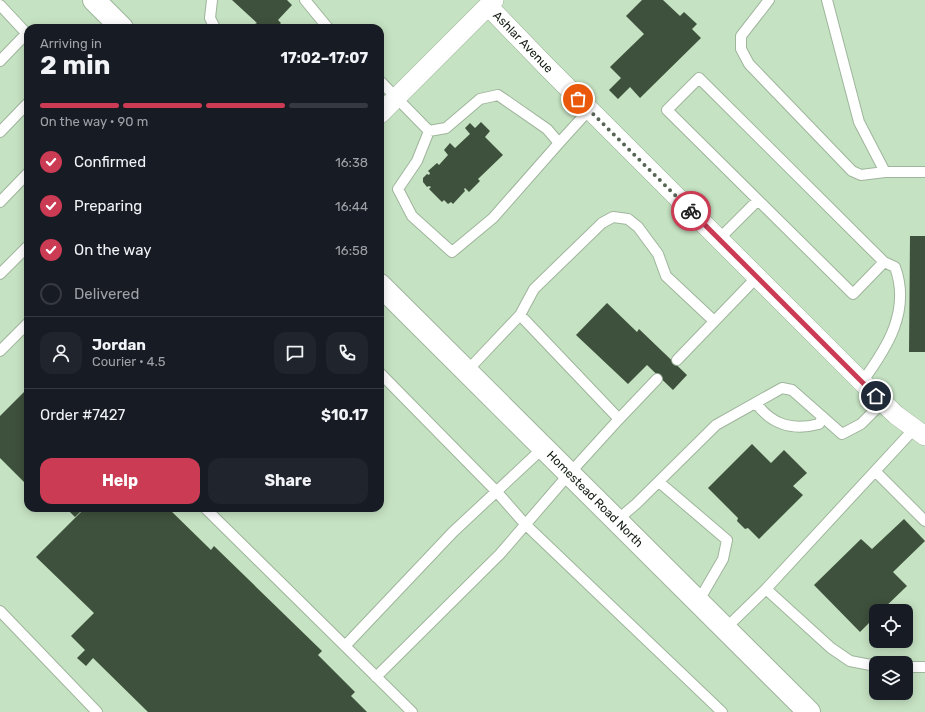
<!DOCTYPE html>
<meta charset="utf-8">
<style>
:root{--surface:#171b24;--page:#20242c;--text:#f1f3f6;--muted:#9ea1a6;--line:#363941;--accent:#cb3b54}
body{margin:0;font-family:Rubik,sans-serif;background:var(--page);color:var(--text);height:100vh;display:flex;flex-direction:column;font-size:15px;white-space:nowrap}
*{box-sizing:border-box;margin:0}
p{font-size:13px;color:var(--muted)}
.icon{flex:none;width:22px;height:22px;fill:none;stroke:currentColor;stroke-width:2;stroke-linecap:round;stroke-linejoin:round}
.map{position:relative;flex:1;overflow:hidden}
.drawer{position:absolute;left:24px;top:24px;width:360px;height:488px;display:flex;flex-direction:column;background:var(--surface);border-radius:12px;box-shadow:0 2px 10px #0003}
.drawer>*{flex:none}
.controls{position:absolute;left:869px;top:604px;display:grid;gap:8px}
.controls a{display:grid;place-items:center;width:44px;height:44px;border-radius:8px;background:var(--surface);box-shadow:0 2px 10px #0003;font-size:20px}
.pin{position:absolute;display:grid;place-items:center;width:34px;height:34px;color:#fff;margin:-17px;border:2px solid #fff;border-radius:50%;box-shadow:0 1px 4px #0007}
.courier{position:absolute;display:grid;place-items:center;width:40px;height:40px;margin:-20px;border:3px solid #cb3b54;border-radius:50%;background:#fff;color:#222;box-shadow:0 1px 5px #0007}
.headline em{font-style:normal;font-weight:700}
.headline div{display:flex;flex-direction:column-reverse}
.headline{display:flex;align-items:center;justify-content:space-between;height:68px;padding:0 16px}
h1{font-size:26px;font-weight:700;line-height:30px}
.bar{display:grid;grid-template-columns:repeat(4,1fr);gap:6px 4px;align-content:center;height:48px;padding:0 16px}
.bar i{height:5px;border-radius:3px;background:var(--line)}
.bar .selected{background:var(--accent)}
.bar p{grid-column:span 4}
.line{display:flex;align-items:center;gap:10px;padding:0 16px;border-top:1px solid var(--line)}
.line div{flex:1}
.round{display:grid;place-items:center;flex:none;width:42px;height:42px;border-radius:12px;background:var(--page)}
ol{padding:0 16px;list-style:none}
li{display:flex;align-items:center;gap:12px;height:44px}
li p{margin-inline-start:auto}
li .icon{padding:4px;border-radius:50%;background:var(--accent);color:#fff;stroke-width:4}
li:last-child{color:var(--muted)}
li i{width:22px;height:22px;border:2px solid var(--line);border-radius:50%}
.primary-button{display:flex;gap:8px;margin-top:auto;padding:8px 16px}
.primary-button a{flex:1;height:46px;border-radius:12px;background:var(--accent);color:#fff;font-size:16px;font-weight:700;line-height:46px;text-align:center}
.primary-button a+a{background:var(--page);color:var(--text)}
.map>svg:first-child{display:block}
.built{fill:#c5e2c2;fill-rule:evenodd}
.building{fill:#3e513c}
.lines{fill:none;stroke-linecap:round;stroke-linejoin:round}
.service-casing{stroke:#9fb59c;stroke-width:12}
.minor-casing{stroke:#9fb59c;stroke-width:20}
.secondary-casing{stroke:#9fb59c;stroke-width:24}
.service{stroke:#fff;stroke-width:10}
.minor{stroke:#fff;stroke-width:19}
.secondary{stroke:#fff;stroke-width:22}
.done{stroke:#576555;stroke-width:4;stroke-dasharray:0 7.2}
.route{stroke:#cb3b54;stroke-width:5}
.labels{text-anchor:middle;stroke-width:4;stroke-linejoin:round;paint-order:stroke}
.street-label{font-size:12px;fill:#131c12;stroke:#fff}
</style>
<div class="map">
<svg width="925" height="712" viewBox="0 0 925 712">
<rect width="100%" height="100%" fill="#d4ecd1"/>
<!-- built -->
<path class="built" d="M0 0H925V712H0ZM28 28H380V508H28ZM876 611H906V641H876ZM876 663H906V693H876Z"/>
<!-- building -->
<path class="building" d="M232 0H287L292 5 278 20 281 23 276 28H259L255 24 257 23Z
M642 0H663L680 16 684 12 697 24 692 29 701 38 640 98 630 87 618 99 609 90 621 78 610 67 644 34 626 16Z
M481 122 490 131 485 137 503 155 478 179 480 181 469 192 465 188 464 189 465 191 453 204 451 202 448 204 444 200 442 202 429 189 431 187 429 186 427 187 423 182V178L427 174 429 175 430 173 428 171 437 163 439 165 448 155 444 150 450 143 455 148 470 134 465 128 470 123 475 128Z
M910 236H925V352H909Z
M607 303 637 332 639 329 687 375 673 390 647 365 628 384 576 335Z
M28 388V486L0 458V416Z
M752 444 771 463 784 450 807 473 793 486 803 495 759 539 748 528 745 529 737 521 738 518 708 488Z
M66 508H84L75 517Z
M85 508H168L211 550 214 546 322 651 318 655 355 692 351 696 367 712H148L93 658 86 666 77 658 85 650 71 636 94 613 36 557Z
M904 519 925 541 893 572 907 586 881 611H876V616L860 632 814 585 861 539 872 549Z"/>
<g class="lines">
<!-- service casing -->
<g class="service-casing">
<path id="service" d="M212 0 210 18 215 28
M305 0 328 28
M769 0 741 36V49L749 64 852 171 861 175 885 172
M827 0 859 122 885 172H925
M0 5 28 35
M0 61 27 33
M699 78 884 262 853 294 667 110Z
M380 81 429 131
M498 95 547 129 559 143 493 218 452 252 412 216 398 189 417 161 429 131 446 128 480 99Z
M0 132 28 103
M559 143 589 110
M0 202 28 173
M719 239 758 200
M0 274 28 246
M520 315 534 289 602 223 613 217 628 219 638 227 658 254 666 276 714 321
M0 351 28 323
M677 360 757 277
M380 373 496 491 525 524 722 712
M862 382C887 348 911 311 895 267L884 262
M756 403C772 425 792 431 819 424L823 417
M619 419 657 379
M875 471 925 521
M659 482 727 540 723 559 698 602
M205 508 412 712
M616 521 636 504 716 425 782 388 792 390 842 434 861 424 883 402
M0 611 97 712
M725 629 766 589
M345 646 453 532 543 448
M876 666 850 661 831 648 766 589 914 429
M906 667H925
M376 677 500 554 569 474 619 419 520 315 467 371"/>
</g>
<!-- minor casing -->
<g class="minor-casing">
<path id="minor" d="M488 6 546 66 869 389 896 415 925 436
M380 114 494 0"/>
</g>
<!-- secondary casing -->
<g class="secondary-casing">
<path id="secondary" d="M94 0 122 28
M380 285 809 712"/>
</g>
<!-- service -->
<use href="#service" class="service"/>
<!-- minor -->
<use href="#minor" class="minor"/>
<!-- secondary -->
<use href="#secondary" class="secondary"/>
</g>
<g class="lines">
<!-- done -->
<path class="done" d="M578 99 691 211"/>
<!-- route -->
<path class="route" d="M691 211 876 396"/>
</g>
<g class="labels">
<!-- street labels -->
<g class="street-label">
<text transform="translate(523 42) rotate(46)" y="4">Ashlar Avenue</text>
<text transform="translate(595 499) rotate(45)" y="4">Homestead Road North</text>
</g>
</g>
</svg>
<div class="controls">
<a><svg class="icon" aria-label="locate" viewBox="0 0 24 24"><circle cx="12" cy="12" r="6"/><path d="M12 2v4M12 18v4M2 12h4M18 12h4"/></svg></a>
<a><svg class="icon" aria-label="layers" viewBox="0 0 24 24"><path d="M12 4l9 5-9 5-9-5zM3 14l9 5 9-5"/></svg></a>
</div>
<div class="pin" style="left:578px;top:99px;background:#ea580c"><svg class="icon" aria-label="bag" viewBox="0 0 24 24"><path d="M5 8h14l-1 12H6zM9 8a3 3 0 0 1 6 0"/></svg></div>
<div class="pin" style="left:876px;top:396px;background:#1f2937"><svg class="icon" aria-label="home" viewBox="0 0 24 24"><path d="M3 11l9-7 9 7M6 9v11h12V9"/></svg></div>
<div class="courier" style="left:691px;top:211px"><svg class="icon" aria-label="bike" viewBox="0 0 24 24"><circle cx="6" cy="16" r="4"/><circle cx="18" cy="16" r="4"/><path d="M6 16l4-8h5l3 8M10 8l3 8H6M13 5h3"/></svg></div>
<section class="drawer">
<div class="headline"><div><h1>2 min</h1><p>Arriving in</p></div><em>17:02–17:07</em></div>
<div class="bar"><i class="selected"></i><i class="selected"></i><i class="selected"></i><i></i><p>On the way · 90 m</p></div>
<ol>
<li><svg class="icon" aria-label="check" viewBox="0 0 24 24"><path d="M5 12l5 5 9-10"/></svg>Confirmed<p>16:38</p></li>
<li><svg class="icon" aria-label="check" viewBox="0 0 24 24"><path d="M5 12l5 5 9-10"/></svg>Preparing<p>16:44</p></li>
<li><svg class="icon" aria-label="check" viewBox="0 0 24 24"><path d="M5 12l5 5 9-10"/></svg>On the way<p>16:58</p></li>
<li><i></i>Delivered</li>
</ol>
<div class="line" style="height:72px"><a class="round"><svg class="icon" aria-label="person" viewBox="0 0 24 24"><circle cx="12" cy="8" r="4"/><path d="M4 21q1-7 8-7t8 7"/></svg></a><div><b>Jordan</b><p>Courier · 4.5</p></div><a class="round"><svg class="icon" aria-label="chat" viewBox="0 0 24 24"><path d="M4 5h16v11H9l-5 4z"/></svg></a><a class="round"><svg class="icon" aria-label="phone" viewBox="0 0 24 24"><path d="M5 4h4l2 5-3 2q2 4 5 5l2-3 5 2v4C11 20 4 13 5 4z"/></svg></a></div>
<div class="line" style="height:52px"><div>Order #7427</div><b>$10.17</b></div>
<div class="primary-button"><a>Help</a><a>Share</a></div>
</section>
</div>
